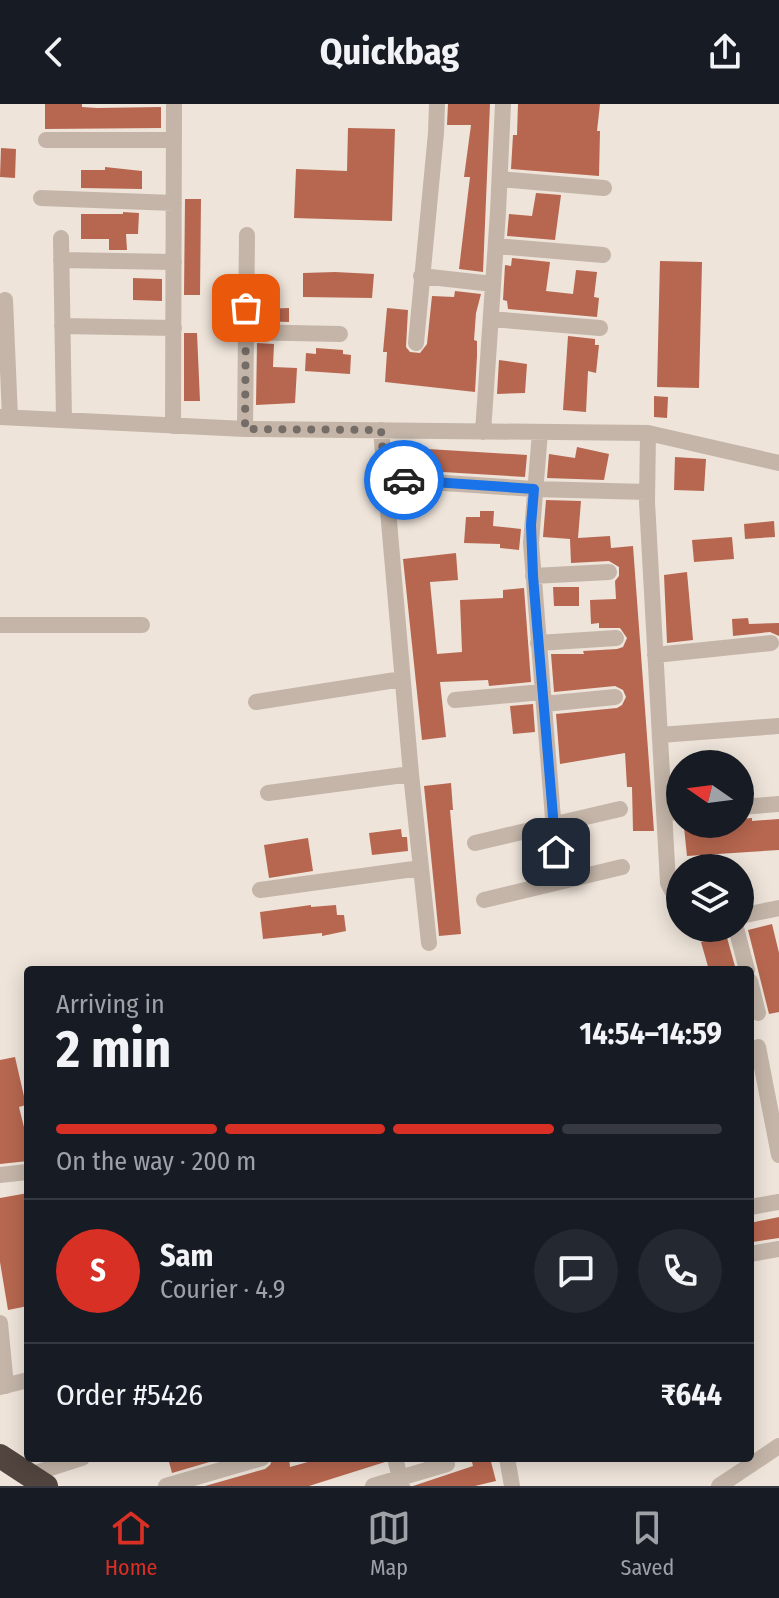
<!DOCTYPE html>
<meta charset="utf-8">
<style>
:root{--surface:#171b24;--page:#242831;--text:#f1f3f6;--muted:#9ea1a6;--line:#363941;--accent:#d93025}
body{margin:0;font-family:"Fira Sans Condensed",sans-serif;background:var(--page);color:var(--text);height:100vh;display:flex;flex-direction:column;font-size:30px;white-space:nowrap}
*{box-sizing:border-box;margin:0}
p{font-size:26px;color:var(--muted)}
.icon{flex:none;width:44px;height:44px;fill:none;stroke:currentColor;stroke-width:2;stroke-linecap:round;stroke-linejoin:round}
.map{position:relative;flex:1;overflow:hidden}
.panel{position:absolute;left:24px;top:862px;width:730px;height:496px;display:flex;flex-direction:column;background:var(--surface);border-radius:8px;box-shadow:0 4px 20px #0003}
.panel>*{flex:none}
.needle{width:52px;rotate:284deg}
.fabs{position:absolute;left:666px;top:646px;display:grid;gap:16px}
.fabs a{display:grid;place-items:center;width:88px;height:88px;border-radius:50%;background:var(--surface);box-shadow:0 4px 20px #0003;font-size:40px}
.pin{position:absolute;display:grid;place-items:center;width:68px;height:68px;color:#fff;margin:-34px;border-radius:16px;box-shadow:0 4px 12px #0006}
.courier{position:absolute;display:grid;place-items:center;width:80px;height:80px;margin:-40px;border:6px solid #1a73e8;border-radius:50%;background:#fff;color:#222;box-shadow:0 2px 10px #0007}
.head em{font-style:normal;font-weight:700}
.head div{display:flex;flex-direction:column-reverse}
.head{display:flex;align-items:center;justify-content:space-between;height:136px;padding:0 32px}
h1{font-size:52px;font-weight:700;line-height:60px}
.bar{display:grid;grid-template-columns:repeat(4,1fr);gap:12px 8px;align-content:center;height:96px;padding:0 32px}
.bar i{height:10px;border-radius:6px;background:var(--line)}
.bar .current{background:var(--accent)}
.bar p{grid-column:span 4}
.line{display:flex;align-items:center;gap:20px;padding:0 32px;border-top:2px solid var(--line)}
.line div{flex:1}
.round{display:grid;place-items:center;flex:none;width:84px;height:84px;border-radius:42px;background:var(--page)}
header{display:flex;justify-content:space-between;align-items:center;height:104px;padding:0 32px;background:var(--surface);font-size:36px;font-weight:700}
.menu{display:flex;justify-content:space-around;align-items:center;height:112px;border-top:2px solid var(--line);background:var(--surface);font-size:22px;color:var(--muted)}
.menu a{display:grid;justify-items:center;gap:4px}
.menu .current{color:var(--accent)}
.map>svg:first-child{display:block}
.building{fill:#b7674f}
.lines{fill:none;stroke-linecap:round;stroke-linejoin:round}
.minor{stroke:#c4b5a8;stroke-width:16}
.highway{stroke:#52453f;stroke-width:24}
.done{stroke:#746c66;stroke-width:8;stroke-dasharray:0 14.4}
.route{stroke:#1a73e8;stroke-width:10}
</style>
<header><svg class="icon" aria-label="back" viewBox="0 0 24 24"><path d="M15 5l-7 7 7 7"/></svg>Quickbag<svg class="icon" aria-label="share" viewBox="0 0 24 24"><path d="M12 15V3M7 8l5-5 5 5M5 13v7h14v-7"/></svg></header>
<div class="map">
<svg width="779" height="1382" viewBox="0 0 779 1382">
<rect width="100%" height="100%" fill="#eee4da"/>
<!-- building -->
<path class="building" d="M45 0H82V3L97 4 161 3V24L45 25Z
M448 0H490L483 168 459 165 470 73H464L471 21H447Z
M518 0H600L597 27H600L599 72 511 65 513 31H517Z
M348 24 395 25 392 117 294 114 296 65 347 67Z
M1 44 16 45 15 74 0 73Z
M105 63 142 67V85L81 84V66H105Z
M536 89 561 91 555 136 507 132 509 110 532 112Z
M185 95H201L200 191H184Z
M123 108 139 109 138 130H126L127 146H109V135H81V110H123Z
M512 154 550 158 546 187 573 190 576 166 597 168 594 193 599 194 597 213 508 205 507 197 503 196 505 161 511 162Z
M660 157 702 158 699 284 657 283Z
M335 168 374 170 372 194 303 193V169Z
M133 174 162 175V197L133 196Z
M455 187 481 190 476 209 474 236 477 237V252L475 288 385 278 387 248H383L387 204 408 206 406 243 410 248 420 249 427 240 432 192 454 193Z
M289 204V218L257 217V205Z
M184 229H197L200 297H184Z
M568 232 595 235V241H599L596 269 588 267 586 308 563 306Z
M257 239 274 240 273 263 297 264 295 299 256 301Z
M316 244 343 246V250L351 251 350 270 305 267 306 249 316 250Z
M499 256 527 260 525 289 497 290Z
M654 292 668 293 667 314 654 313Z
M577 343 609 350 604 376 547 374 549 350 575 354Z
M411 344 527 351 525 373 409 366Z
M675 353 706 355 704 387 674 386Z
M546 396 581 397 578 434 610 432 611 444 633 442 654 727H633L632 683H627L625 649 560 660 556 610 617 604 622 601 626 593 623 586 615 582 554 588 551 550H584L583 547 617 545 623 543 627 534 620 524H599V519L591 520 590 496 616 495 615 477 619 472V463L609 457 571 459 570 435 543 433Z
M480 407H494L493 422 521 425 519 446 500 444V440L464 439 466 413H480Z
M774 417 775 433 745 435 744 420Z
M732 433 734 455 694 458 692 436Z
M456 449 458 476 430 478 437 550 462 548 460 496 503 494V486L524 484 531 578 489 582 488 576 440 578 446 633 422 636 403 455Z
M687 468 693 536 667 539 664 471Z
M553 483H579V502H554Z
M748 514 749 520 779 519V532L770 528 733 532 732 515Z
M533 600 535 628 513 630 510 602Z
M451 679 453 706H450L461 830 439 832 424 682Z
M752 714V717L779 715V746L687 752 684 723 740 720V715Z
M401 725 402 733H407L408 747 372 751 369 729Z
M308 734 313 767 269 774 264 741Z
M311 801V803L336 801 337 811H344L346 827 322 832V829L263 835 260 808Z
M772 820 779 849V908L769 910 748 826Z
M726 830 736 866H709L701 838Z
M15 953 26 1001 19 1003 28 1039V1057L0 1060V956Z
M28 1089V1202L8 1206 0 1158V1094Z
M779 1113V1134L753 1138 750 1119Z
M168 1354H223L172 1369Z
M273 1354H289L290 1363 322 1354H384L385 1358 309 1382H205L265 1365 270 1361Z
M471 1354H490L496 1377 475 1382H413L473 1362Z"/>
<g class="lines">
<!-- minor -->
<path class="minor" d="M46 36H174
M500 75 604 84
M41 94 174 99
M61 134 64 316
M496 142 603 151
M61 156 174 158
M421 172 493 180
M5 196 10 313
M491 215 600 224
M62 222 174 224
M246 228 340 230
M416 239 436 29 437 0
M0 313 245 325 648 329 779 359
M173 322 174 0
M245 325 247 131
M381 326 411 670 429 839
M483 328 498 108 503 0
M540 328 531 439 558 777
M648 329 647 398 668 779 672 787 680 791
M385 375 534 385 647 388
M533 472 609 468
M0 521H142
M538 539 616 534
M655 551 771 539
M455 596 542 588
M256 598 402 575
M544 600 615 593
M660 631 779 622
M268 689 411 670
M740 703 779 700
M664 709 680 708
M475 739 620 705
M260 786 421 764
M484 796 622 763
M740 812 779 804
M736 824 747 866
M750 877 758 909
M758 943 779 1051
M0 1071 27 1068
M750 1103 779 1098
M750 1150 779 1145
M0 1219 6 1282
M0 1283 28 1276
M395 1354 402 1382
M507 1354 512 1382
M29 1371 82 1354
M166 1382 262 1354
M373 1382 447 1360
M719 1382 779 1342"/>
<!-- highway -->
<path class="highway" d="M0 1352 46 1382"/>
</g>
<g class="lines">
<!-- done -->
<path class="done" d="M246 204 245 325 381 326 385 375 404 376"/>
<!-- route -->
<path class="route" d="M404 376 534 385 531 421 533 472 556 748"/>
</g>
</svg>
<div class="fabs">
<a><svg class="needle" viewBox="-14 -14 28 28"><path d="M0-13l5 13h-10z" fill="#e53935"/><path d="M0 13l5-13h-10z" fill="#9ea1a6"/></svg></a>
<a><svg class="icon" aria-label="layers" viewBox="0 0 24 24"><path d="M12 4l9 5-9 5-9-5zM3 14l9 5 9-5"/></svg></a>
</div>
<div class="pin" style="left:246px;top:204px;background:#ea580c"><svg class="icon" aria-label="bag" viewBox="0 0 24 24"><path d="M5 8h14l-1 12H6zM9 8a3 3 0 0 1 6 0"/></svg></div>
<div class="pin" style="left:556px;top:748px;background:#1f2937"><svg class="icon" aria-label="home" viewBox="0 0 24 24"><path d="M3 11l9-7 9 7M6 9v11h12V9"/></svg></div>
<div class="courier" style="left:404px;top:376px"><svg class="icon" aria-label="car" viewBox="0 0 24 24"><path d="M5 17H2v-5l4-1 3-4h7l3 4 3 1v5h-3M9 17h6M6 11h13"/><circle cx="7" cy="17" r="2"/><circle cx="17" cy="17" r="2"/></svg></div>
<section class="panel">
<div class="head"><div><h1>2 min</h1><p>Arriving in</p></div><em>14:54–14:59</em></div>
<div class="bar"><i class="current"></i><i class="current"></i><i class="current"></i><i></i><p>On the way · 200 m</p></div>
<div class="line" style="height:144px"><b class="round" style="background:var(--accent);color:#fff">S</b><div><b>Sam</b><p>Courier · 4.9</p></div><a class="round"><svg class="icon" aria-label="chat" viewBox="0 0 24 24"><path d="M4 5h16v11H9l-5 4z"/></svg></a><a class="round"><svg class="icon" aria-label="phone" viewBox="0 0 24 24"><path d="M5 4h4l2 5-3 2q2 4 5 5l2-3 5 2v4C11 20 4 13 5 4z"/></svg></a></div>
<div class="line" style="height:104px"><div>Order #5426</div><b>₹644</b></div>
</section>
</div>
<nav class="menu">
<a class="current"><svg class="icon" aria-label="home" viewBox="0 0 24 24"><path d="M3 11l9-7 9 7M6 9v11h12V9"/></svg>Home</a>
<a><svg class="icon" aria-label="map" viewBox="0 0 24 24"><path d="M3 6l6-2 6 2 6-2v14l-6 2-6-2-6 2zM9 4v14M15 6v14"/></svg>Map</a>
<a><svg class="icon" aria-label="saved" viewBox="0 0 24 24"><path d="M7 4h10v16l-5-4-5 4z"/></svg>Saved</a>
</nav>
